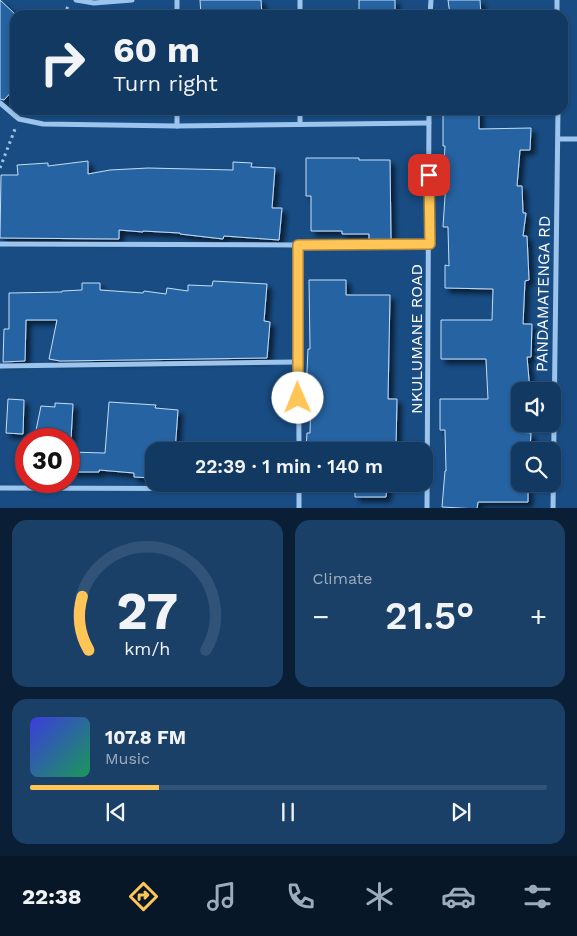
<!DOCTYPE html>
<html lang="en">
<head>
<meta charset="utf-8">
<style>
  :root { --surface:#123962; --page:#1b4068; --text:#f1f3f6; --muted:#9cacbe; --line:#315377; --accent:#ffc657 }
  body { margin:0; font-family:"Work Sans",sans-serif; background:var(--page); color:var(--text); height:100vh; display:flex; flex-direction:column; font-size:19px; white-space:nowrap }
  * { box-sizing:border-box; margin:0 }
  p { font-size:16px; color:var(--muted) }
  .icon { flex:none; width:28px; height:28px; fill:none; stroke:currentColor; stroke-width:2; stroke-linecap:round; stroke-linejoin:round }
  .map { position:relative; height:508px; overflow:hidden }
  .details { display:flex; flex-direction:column; gap:12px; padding:12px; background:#0a1f36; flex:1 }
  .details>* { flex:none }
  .banner { position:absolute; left:10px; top:10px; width:558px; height:105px; border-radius:15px; box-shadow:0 1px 4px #0004,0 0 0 1px var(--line); background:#123962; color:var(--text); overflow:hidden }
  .fabs { position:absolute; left:511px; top:382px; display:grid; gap:10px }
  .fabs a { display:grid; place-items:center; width:50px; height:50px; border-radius:10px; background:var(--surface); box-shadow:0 1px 4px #0004,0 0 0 1px var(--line); font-size:25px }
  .speed { position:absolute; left:15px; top:428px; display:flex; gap:10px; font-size:25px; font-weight:700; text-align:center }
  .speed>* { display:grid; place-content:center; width:65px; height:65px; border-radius:50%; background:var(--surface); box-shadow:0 1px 4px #0004,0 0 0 1px var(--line); line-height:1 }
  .speed .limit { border:8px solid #d22; background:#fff; color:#111 }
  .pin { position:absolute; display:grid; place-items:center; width:42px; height:42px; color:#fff; margin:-21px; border-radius:10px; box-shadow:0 2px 8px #0006 }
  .me { position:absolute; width:55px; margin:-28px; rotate:359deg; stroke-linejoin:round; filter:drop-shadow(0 0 4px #0008) }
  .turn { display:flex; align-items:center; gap:18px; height:105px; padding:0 20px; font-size:22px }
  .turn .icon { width:65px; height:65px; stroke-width:2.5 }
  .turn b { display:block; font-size:35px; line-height:42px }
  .big { font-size:38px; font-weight:600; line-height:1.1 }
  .details .widget { flex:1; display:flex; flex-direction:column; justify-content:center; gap:8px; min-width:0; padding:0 18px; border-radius:15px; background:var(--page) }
  .details .dial { align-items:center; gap:0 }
  .dial svg { height:130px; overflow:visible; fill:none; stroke:var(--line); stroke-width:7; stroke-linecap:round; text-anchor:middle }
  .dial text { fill:var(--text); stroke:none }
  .song { display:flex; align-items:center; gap:15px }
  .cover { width:60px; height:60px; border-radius:8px; background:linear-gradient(135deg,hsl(240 70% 55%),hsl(150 70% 35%)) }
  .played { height:5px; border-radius:2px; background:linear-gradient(90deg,var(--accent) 25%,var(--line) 25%) }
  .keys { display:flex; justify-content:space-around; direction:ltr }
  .heat { display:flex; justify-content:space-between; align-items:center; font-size:28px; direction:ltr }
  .details .tiles { flex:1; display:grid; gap:12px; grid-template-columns:1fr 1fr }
  .widget:last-child { grid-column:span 2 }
  .trip { position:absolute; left:145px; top:442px; width:288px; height:50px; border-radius:15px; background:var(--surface); box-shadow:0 1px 4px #0004,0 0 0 1px var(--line); font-weight:600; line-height:50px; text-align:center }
  .tab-bar { display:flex; height:80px; justify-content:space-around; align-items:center; background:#071727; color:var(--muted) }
  .tab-bar .icon { width:35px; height:35px }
  .tab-bar .selected { color:var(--accent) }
  .tab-bar b { font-size:22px; color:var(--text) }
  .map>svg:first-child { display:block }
  .building { fill:#2664a2; stroke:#c2ddf9; filter:url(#shadow) }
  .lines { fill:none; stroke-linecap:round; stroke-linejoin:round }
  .path { stroke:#9cc4ec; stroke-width:3; stroke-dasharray:2.5 4; stroke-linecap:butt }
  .street { stroke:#9cc4ec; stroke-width:5 }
  .route-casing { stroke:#a68139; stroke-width:12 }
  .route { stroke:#ffc657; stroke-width:9 }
  .labels { text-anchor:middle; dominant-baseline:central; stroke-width:5; stroke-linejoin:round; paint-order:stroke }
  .street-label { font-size:16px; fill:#fff; stroke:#184c83 }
</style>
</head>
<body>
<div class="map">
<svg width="577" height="509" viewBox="0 0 577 509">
  <defs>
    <filter id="shadow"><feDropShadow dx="4.5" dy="4.5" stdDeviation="2.5" flood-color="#0009"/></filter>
  </defs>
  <rect width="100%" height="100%" fill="#184c83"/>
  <!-- building -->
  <g class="building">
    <polygon points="0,0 15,14 15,88 4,100 0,99"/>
    <polygon points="200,0 261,0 262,15 201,15"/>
    <rect x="359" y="0" width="36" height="15"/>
    <polygon points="448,0 480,0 481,15 450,15"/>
    <polygon points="443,110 479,110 479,129 531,128 530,150 520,150 517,186 522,186 523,213 526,213 523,236 527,236 529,280 525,281 523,324 532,324 531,357 527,357 530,391 520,391 520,432 531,433 530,449 520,448 520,488 528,488 528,502 478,502 477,509 442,507 445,471 446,471 445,430 440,430 440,399 488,399 486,359 441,359 441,320 492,320 493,289 445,288 445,265 449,266 448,227 443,227 446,181 443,181 445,146 443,146"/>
    <polygon points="306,158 359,158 359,160 390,160 391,240 369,240 369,234 342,234 342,231 311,231 311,196 306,196"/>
    <polygon points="88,161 88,174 110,170 148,168 233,170 233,162 252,163 251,167 275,168 272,208 282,208 279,240 224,236 223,239 180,234 180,233 143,231 143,232 119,230 119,239 0,238 1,175 18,175 17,165 48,163 48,166"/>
    <polygon points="309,280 346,280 346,295 390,295 388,399 397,399 396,446 344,445 344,450 306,450 307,433 310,433 311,393 306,393 308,349 310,349"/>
    <polygon points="213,281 267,284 264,321 270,322 267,358 60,361 49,359 57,320 26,320 25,361 3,362 4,329 9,329 9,293 62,292 62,291 82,290 82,283 100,283 100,290 143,293 144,291 166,294 167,288 188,291 188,285 212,286"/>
    <polygon points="8,399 24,400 23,434 6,433"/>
    <polygon points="109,402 156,405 155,408 178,410 175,451 154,451 152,478 134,477 134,473 99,470 99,472 69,472 69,452 105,453"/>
    <polygon points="55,403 73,404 71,439 53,439 53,436 35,435 41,406 55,407"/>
    <polygon points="355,484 387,484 386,497 355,497"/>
  </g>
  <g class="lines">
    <!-- path -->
    <g class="path">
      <polyline points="64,15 68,6"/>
      <polyline points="0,168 15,129"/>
    </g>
    <!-- street -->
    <g class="street">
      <polyline points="76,0 94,3 132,0"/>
      <polyline points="177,0 177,15"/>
      <polyline points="557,0 557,15"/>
      <polyline points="300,15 300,0"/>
      <polyline points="430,15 431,0"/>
      <polyline points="0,103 19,119 43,124 177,126 429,123"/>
      <polyline points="177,110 177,126"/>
      <polyline points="300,124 300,110"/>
      <polyline points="558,139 577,139"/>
      <polyline points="0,244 298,245 429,244"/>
      <polyline points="298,245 299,451"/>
      <polyline points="0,366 297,362"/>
      <polyline points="299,484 299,509"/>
      <polyline points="0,488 299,489"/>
      <polyline points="427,509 429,110"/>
      <polyline points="553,509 558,110"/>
    </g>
  </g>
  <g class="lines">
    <defs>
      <polyline id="route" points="298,398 298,245 430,244 429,175"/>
    </defs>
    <!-- route casing -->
    <use href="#route" class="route-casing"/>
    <!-- route -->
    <use href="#route" class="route"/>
  </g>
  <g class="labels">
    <!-- street labels -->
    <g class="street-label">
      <text transform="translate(543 294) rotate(-89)">PANDAMATENGA RD</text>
      <text transform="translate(416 339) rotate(-90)">NKULUMANE ROAD</text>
    </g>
  </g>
</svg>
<div class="fabs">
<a><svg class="icon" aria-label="sound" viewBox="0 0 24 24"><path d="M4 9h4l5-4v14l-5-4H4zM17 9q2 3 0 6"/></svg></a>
<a><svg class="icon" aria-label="search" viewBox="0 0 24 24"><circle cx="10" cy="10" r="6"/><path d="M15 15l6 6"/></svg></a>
</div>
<div class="speed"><div class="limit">30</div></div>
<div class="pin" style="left:429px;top:175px;background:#d93025"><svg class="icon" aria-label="arrive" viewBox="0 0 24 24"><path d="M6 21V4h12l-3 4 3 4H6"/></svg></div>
<svg class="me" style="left:298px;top:398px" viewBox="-20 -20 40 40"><circle r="19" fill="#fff"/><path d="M0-13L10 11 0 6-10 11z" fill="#ffc657"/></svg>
<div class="trip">22:39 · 1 min · 140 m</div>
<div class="banner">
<div class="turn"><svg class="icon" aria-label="right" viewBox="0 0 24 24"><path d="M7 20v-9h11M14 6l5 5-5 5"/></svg><div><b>60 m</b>Turn right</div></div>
</div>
</div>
<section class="details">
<div class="tiles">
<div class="widget dial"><svg viewBox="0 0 100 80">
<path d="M14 69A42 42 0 1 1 86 69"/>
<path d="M14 69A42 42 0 0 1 10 36" stroke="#ffc657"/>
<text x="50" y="56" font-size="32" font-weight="700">27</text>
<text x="50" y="72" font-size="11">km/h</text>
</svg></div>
<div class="widget"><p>Climate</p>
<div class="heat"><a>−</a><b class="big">21.5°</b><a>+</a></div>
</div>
<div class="widget">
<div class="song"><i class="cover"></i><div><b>107.8 FM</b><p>Music</p></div></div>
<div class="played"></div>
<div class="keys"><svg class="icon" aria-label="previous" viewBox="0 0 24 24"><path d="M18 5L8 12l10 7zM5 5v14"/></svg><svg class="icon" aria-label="pause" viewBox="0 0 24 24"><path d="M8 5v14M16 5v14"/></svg><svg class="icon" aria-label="next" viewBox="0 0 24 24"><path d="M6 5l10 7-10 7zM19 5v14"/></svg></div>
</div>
</div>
</section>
<nav class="tab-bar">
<b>22:38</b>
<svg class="icon selected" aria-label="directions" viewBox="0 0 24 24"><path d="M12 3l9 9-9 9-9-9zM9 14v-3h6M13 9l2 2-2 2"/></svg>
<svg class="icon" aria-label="music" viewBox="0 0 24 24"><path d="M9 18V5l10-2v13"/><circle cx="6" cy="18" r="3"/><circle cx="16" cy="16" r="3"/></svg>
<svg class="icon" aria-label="phone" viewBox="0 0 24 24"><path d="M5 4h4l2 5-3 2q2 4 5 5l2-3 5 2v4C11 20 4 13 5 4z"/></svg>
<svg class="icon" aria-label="climate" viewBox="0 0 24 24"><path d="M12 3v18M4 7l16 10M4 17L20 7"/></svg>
<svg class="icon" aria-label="car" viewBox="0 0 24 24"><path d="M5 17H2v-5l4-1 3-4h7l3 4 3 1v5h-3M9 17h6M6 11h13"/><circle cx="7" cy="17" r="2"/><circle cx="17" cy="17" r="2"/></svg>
<svg class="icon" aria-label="filters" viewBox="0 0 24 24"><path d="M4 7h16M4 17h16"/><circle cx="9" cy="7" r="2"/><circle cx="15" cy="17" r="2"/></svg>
</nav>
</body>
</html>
